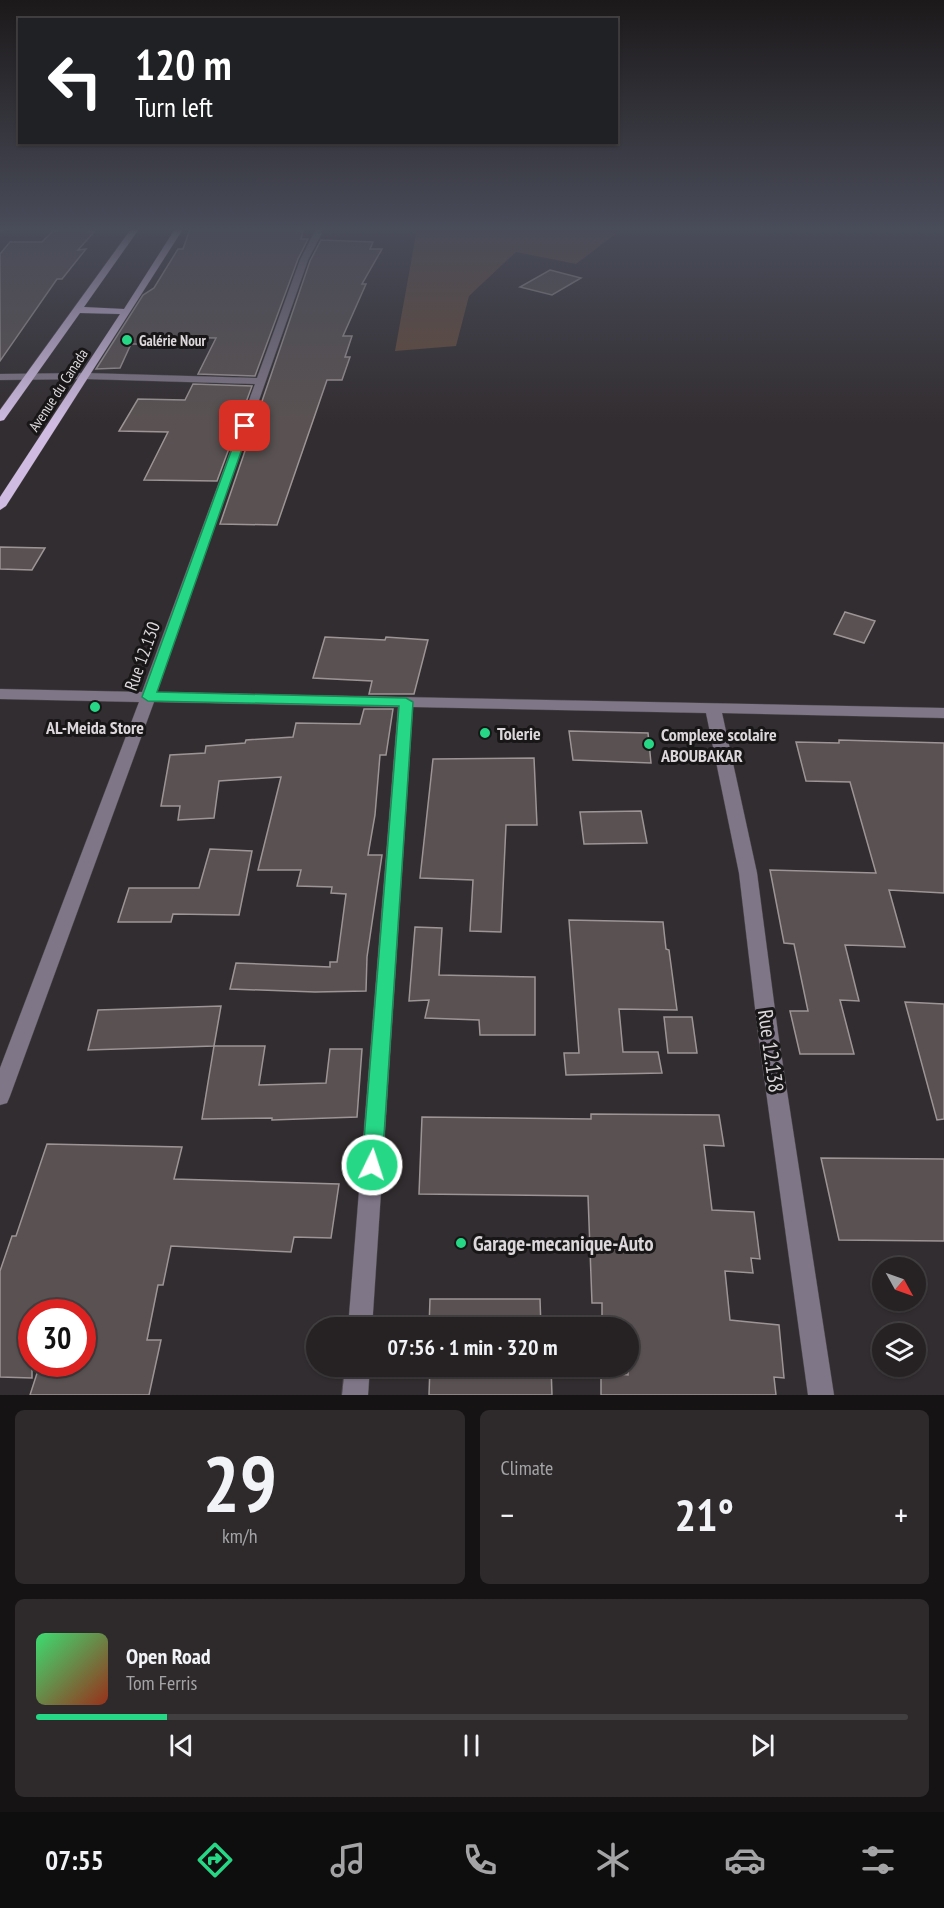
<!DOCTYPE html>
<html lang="en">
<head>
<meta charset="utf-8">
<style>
  :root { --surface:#262224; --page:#2e2a2c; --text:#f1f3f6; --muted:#a4a4a6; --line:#423f41; --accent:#26d886 }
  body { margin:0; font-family:"PT Sans Narrow",sans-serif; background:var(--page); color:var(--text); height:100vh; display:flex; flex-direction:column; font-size:22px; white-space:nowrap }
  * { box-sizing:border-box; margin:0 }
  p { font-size:20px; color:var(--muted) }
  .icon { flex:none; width:33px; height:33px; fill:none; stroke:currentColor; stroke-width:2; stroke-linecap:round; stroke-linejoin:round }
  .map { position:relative; height:1395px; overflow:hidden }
  .drawer { display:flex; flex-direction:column; gap:15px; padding:15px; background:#151314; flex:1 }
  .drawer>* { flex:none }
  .hud { position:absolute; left:18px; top:18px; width:600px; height:126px; border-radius:0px; box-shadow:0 2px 4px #0004,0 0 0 2px var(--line); background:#202124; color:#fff; overflow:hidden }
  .needle { width:39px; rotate:130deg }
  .buttons { position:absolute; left:872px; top:1257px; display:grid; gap:12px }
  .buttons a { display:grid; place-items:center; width:54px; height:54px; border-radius:50%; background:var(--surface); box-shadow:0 2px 4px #0004,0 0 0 2px var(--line); font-size:30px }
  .speed { position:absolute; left:18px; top:1299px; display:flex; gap:12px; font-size:30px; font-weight:700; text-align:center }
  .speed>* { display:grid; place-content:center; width:78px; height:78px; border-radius:50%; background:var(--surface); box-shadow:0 2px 4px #0004,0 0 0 2px var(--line); line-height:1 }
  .speed .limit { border:9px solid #d22; background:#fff; color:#111 }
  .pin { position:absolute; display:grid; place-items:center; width:51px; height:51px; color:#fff; margin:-26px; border-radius:12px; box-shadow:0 3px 9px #0006 }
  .me { position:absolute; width:66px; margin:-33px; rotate:4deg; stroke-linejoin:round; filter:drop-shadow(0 0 4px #0008) }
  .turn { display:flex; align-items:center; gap:21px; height:126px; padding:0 18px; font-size:27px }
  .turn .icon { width:78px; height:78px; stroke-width:2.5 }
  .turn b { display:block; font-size:42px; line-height:51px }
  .big { font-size:45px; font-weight:800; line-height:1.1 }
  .drawer .card { flex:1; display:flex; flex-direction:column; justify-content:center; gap:9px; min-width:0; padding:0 21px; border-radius:9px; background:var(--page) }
  .drawer .dial { align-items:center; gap:0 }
  .dial b { font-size:78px; line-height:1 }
  .song { display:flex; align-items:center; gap:18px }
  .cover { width:72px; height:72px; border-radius:9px; background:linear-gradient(135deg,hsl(140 70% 55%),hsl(10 70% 35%)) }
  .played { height:6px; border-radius:3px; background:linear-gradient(90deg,var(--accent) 15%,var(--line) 15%) }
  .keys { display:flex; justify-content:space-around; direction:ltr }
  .heat { display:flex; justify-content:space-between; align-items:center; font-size:33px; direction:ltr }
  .drawer .tiles { flex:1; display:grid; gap:15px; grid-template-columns:1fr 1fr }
  .card:last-child { grid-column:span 2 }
  .trip { position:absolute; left:306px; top:1317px; width:333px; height:60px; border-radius:30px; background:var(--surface); box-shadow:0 2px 4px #0004,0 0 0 2px var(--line); font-weight:800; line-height:60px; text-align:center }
  .dock { display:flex; height:96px; justify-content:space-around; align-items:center; background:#0f0e0e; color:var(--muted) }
  .dock .icon { width:42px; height:42px }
  .dock .current { color:var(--accent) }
  .dock b { font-size:27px; color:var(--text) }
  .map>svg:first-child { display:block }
  .green { fill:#654a39 }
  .building { fill:#5a5252; stroke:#9d9595; stroke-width:1.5 }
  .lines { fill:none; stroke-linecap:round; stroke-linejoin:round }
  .minor-casing { stroke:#4d484b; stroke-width:1 }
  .major-casing { stroke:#4d484b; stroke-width:1 }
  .minor { fill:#7f7688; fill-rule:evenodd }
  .major { fill:#d0bce2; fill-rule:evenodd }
  .route { fill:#26d886; stroke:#198c57; stroke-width:1.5 }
  .poi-dot { fill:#26d886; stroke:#181617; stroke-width:2 }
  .labels { text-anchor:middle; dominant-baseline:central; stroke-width:6; stroke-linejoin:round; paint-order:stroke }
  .far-poi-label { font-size:15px; font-weight:bold; fill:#dbd7da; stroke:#181617; text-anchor:start }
  .far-street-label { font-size:15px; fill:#dbd7da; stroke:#181617 }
  .street-label { font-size:18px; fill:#dbd7da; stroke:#181617 }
  .poi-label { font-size:18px; font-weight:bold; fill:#dbd7da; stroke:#181617; text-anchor:start }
  .near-street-label { font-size:21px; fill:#dbd7da; stroke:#181617 }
  .near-poi-label { font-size:21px; font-weight:bold; fill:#dbd7da; stroke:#181617; text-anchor:start }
</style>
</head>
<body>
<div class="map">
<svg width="944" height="1395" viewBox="0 0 944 1395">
  <rect width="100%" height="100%" fill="#322d30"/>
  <!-- green -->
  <polygon class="green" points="417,229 622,229 576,264 516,252 469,296 456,346 395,351"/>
  <!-- building -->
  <g class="building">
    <polygon points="62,229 92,229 89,232 94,232 78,250 86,249 62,279 57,279 0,361 0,254 10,242 42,242 53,231"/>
    <polygon points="190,229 299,229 298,231 303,231 301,239 308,239 298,259 255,376 198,374 216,338 159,337 155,344 131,344 120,368 96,369 143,295 154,288 178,249 183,249"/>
    <polygon points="321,240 373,242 370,249 382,249 362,284 366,284 343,336 352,336 345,357 350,357 342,380 327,380 277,525 220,524 310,261"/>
    <polygon points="550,270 581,278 552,295 520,287"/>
    <polygon points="193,384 252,386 217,481 144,480 168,432 119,431 138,399 185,400"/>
    <polygon points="0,547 45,548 32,570 0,569"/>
    <polygon points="845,612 875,621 864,643 834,634"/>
    <polygon points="325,637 385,640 386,637 428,640 414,694 369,694 372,681 313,678"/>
    <polygon points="364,709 393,709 386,755 380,755 375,815 368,855 382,855 367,957 366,991 315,992 230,989 236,963 330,967 330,962 337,962 346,894 331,893 332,887 297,886 301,870 258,870 281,777 219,781 214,818 178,820 180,806 161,806 170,755 205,753 206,746 245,743 246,740 293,737 296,723 360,724"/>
    <polygon points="569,731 648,733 651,763 573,760"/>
    <polygon points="839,740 944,743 944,893 889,890 905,947 845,945 859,1001 840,1000 854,1054 800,1054 790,1011 808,1011 794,944 784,943 770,870 876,873 850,782 806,781 796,742 839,743"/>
    <polygon points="534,758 537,825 506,825 501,932 470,931 473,880 420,878 433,759"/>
    <polygon points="641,811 647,843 584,844 580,812"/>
    <polygon points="210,849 252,851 239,915 173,914 171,922 118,922 129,888 199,888"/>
    <polygon points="569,920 663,922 666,949 669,950 677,1010 619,1009 623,1052 658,1052 662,1073 566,1075 564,1053 579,1053"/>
    <polygon points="415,927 442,928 439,975 535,977 535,1035 480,1035 479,1020 425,1018 429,1000 409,1001"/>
    <polygon points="905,1002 944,1004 944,1119 937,1120"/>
    <polygon points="221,1006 214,1046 88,1050 98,1010"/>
    <polygon points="664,1017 692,1017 697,1053 668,1053"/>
    <polygon points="214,1046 265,1046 259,1085 326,1083 330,1049 362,1049 357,1117 272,1120 272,1118 202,1119"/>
    <polygon points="591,1114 719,1115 724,1146 704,1145 712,1210 754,1212 760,1259 751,1258 753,1273 725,1271 730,1320 779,1325 784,1378 774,1377 776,1395 601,1395 601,1372 628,1375 628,1328 602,1328 602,1303 592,1303 588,1196 419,1194 422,1117 591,1119"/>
    <polygon points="47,1144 182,1147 174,1179 339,1184 331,1238 294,1237 291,1252 171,1246 163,1285 158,1285 147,1340 161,1340 149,1395 30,1395 40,1364 82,1364 82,1312 32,1312 32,1378 0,1377 0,1271 12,1236 16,1236"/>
    <polygon points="821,1158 944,1159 944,1241 839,1240"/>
    <polygon points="430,1299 540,1299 541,1328 429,1328"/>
    <polygon points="430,1366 551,1366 552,1395 429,1395"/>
  </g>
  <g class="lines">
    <defs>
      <g id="minor">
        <polygon points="0,229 5,229 0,232"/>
        <polygon points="316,229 324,229 308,260 157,692 944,708 944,718 722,713 757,873 778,1033 834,1395 808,1395 758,1033 739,873 706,713 413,707 372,1328 348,1328 398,707 154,702 10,1096 7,1103 0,1105 0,1068 139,702 0,699 0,689 142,692 255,384 86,379 0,380 0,374 86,373 257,378 300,260"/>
        <polygon points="345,1366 370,1366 368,1395 342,1395"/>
      </g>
      <polygon id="major" points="131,229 139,229 84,307 124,309 175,229 183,229 6,506 0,510 0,497 120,314 80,313 4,420 0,421 0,410"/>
    </defs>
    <!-- minor casing -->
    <use href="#minor" class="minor-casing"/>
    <!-- major casing -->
    <use href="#major" class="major-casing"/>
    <!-- minor -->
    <use href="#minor" class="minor"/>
    <!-- major -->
    <use href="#major" class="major"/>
  </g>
  <!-- sky -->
  <linearGradient id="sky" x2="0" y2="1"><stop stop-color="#1c191a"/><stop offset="0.54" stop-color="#494c59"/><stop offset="1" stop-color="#494c59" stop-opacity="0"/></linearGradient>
  <rect width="944" height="424" fill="url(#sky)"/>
  <!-- route -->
  <polygon class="route" points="241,424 250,426 157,692 406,698 413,702 382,1165 379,1172 372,1175 365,1172 362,1165 399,706 148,701 142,697"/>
  <!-- markers -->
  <g class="poi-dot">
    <circle cx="127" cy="340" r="6"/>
    <circle cx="95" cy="707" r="6"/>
    <circle cx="485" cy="733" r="6"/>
    <circle cx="649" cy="744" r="6"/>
    <circle cx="461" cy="1243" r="6"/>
  </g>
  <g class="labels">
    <!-- far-poi labels -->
    <g class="far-poi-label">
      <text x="139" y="340">Galérie Nour</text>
    </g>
    <!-- far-street labels -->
    <g class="far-street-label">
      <text transform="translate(58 390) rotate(-57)">Avenue du Canada</text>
    </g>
    <!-- street labels -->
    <g class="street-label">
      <text transform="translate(142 656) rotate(-70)">Rue 12.130</text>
    </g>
    <!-- poi labels -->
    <g class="poi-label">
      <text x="95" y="727" text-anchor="middle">AL-Meida Store</text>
      <text x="497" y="733">Tolerie</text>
      <text x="661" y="734">Complexe scolaire<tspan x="661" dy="21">ABOUBAKAR</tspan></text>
    </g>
    <!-- near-street labels -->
    <g class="near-street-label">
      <text transform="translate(771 1051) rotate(82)">Rue 12.138</text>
    </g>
    <!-- near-poi labels -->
    <g class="near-poi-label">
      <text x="473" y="1243">Garage-mecanique-Auto</text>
    </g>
  </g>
</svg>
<div class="buttons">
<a><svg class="needle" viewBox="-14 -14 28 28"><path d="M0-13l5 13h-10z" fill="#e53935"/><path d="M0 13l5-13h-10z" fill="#a4a4a6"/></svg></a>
<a><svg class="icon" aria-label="layers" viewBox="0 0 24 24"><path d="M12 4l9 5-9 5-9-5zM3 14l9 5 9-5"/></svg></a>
</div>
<div class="speed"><div class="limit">30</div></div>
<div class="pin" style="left:245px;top:426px;background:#d93025"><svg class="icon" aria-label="arrive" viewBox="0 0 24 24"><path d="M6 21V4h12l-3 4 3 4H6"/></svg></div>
<svg class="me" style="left:372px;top:1165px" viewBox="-20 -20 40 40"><circle r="17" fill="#26d886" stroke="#fff" stroke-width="3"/><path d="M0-11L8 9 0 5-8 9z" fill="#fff"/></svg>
<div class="trip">07:56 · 1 min · 320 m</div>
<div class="hud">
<div class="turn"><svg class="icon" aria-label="left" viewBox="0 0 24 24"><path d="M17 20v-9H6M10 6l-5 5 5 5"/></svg><div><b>120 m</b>Turn left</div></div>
</div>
</div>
<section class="drawer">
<div class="tiles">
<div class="card dial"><b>29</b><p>km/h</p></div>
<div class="card"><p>Climate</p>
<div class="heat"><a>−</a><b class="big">21°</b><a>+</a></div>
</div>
<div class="card">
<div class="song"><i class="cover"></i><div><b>Open Road</b><p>Tom Ferris</p></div></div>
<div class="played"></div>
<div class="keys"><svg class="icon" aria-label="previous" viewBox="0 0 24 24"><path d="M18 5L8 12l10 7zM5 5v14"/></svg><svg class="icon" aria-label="pause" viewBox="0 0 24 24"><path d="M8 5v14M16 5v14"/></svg><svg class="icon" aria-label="next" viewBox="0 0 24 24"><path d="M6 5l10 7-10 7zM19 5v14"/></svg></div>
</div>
</div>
</section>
<nav class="dock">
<b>07:55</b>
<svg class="icon current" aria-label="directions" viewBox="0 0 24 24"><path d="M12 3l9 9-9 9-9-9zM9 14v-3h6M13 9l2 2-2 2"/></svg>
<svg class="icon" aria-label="music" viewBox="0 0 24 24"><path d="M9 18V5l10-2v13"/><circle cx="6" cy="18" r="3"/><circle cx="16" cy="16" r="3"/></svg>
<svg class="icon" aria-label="phone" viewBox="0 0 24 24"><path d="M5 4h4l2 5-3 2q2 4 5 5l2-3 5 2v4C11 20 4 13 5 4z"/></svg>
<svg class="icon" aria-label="climate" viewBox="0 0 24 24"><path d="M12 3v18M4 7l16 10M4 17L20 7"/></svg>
<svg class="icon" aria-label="car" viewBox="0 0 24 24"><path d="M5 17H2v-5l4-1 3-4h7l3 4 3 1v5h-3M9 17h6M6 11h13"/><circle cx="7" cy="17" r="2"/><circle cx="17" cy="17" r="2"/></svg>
<svg class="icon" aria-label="filters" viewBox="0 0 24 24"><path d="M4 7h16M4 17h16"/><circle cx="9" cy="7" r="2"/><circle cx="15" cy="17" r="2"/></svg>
</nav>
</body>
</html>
